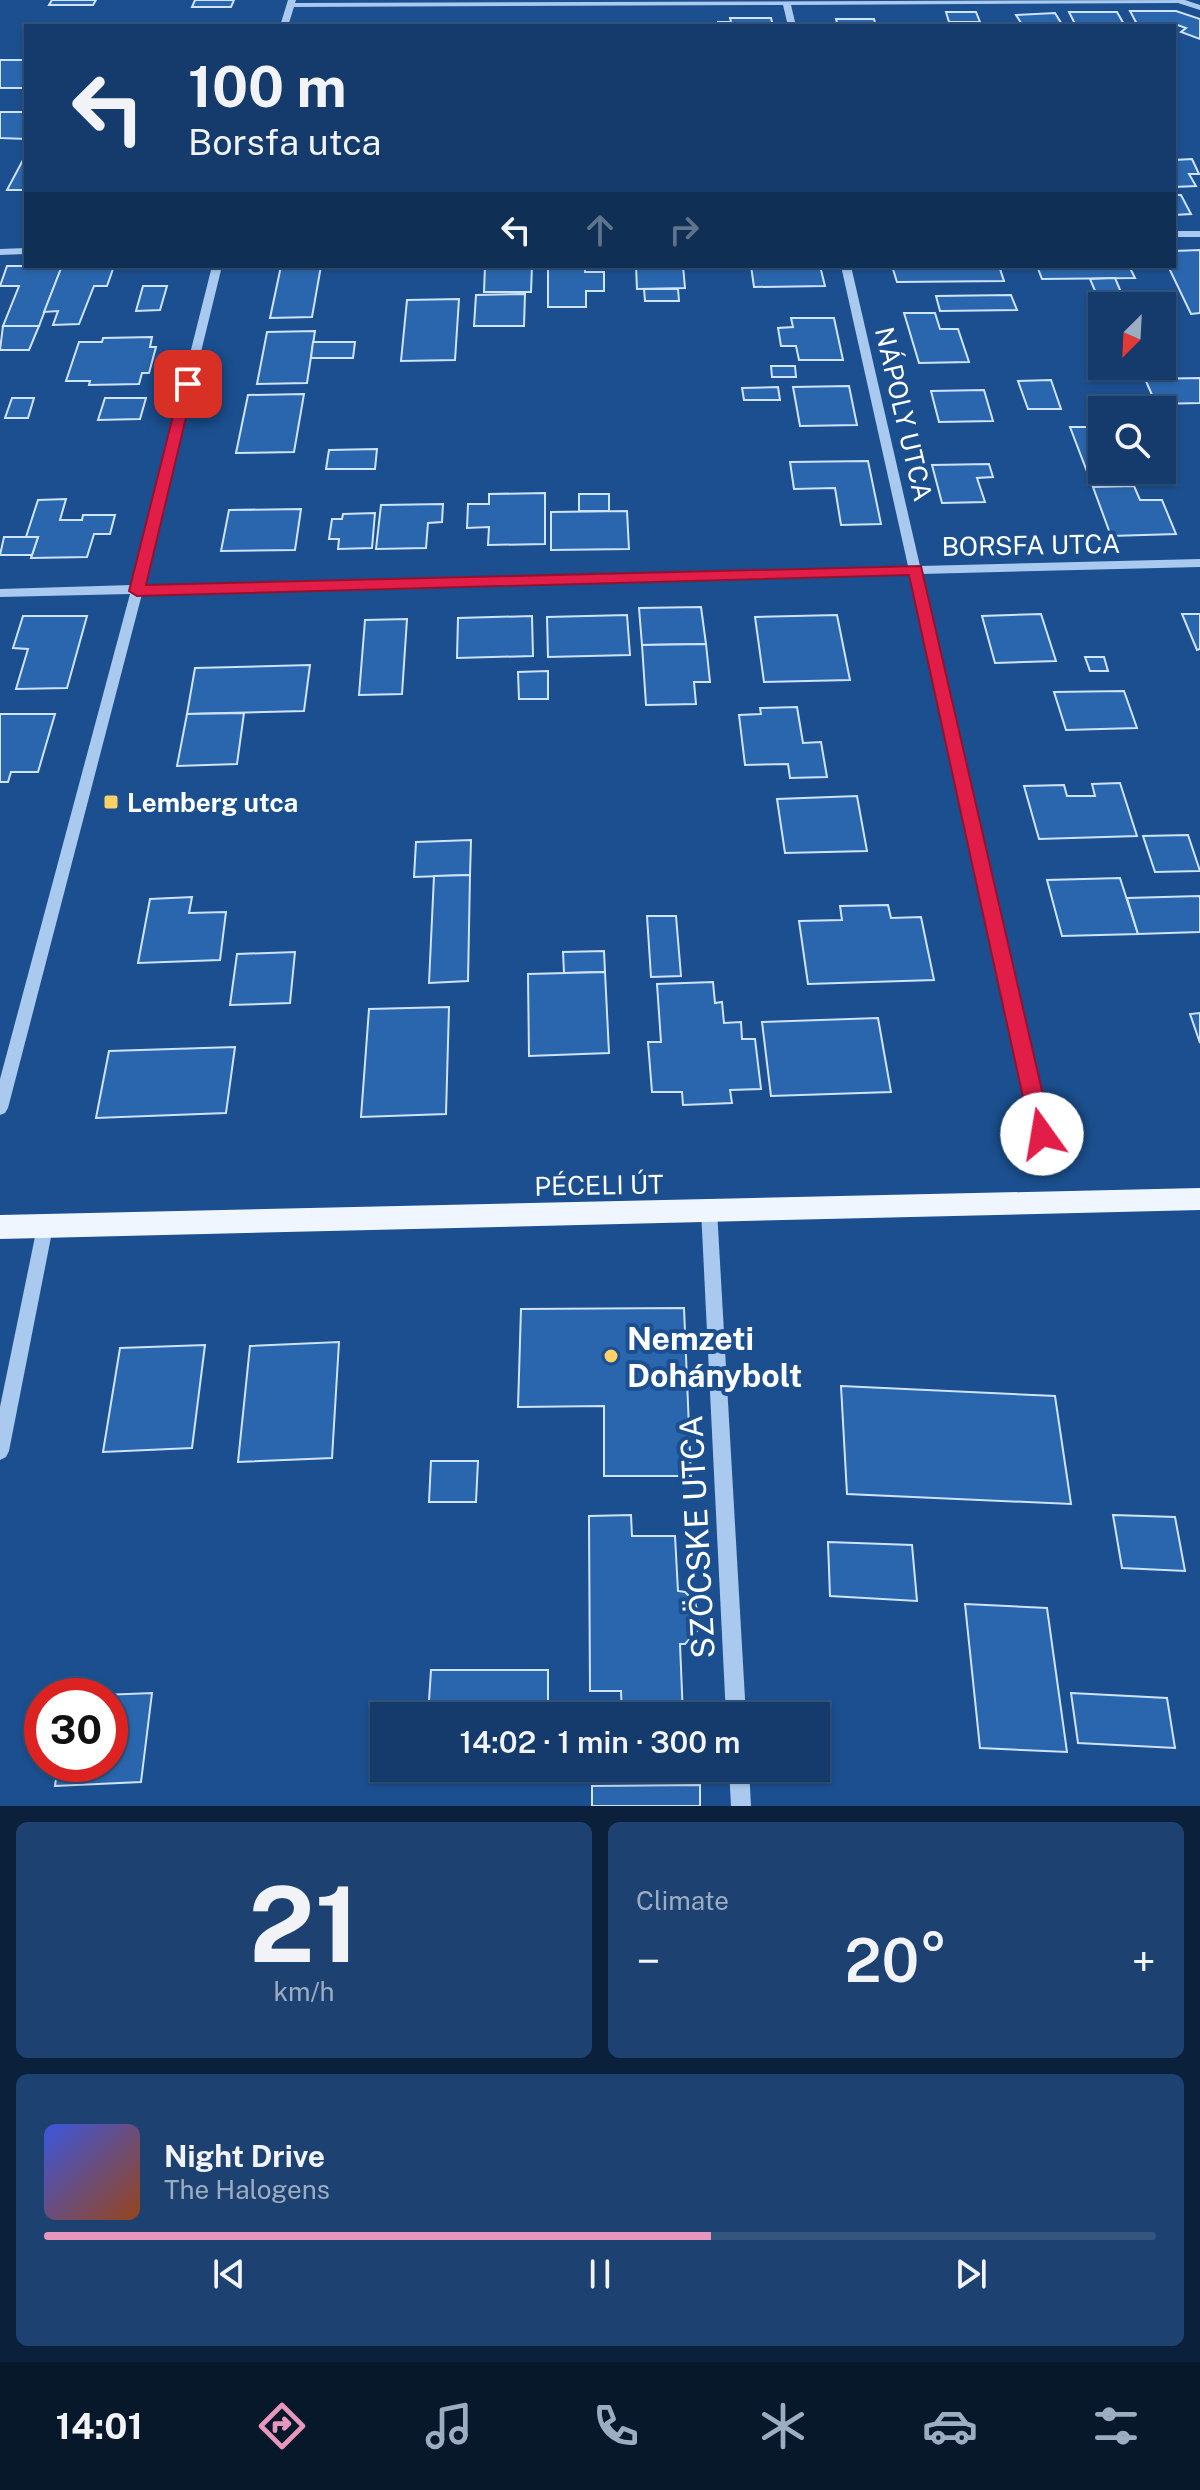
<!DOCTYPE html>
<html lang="en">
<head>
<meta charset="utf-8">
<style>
  :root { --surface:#143b6b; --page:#1d4271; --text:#f1f3f6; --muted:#9dadc1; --line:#33557e; --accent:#e797bd }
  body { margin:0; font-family:"Public Sans",sans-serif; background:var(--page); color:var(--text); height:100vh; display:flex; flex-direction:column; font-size:30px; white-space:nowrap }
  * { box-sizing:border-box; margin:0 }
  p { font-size:26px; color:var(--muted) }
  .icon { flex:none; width:44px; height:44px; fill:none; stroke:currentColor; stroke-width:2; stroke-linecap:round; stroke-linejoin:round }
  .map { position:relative; height:1806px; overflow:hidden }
  .details { display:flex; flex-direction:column; gap:16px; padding:16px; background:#0b203b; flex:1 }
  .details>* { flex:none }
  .guide { position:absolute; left:24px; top:24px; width:1152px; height:244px; border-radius:0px; box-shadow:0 2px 6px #0004,0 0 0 2px var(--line); background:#143b6b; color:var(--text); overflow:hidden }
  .needle { width:52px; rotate:204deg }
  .buttons { position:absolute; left:1088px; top:292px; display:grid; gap:16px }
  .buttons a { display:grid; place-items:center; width:88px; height:88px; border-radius:0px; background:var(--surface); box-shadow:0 2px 6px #0004,0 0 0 2px var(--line); font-size:40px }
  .speed { position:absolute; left:24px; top:1678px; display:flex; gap:16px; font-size:40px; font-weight:700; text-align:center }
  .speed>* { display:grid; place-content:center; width:104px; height:104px; border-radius:50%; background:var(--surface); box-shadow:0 2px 6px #0004,0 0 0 2px var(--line); line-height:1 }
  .speed .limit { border:12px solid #d22; background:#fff; color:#111 }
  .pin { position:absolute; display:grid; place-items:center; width:68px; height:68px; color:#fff; margin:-34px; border-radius:16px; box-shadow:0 4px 12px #0006 }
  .me { position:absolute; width:88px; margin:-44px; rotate:347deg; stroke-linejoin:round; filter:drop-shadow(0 0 6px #0008) }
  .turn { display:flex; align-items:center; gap:28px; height:168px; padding:0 32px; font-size:36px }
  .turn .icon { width:104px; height:104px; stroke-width:2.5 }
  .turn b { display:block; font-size:56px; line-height:68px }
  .lanes { display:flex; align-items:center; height:76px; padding:0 32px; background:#0003; justify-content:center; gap:40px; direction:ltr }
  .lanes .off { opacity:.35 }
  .big { font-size:60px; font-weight:600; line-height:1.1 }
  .details .card { flex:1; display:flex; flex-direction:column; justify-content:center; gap:12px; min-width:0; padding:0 28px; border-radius:12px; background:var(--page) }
  .details .dial { align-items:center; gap:0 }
  .dial b { font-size:104px; line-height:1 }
  .song { display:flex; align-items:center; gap:24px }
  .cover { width:96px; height:96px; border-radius:12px; background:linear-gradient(135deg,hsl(230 70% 55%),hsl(20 70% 35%)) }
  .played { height:8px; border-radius:4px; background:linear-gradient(90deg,var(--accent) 60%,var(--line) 60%) }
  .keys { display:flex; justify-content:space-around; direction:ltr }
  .heat { display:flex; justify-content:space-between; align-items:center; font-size:44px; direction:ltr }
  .details .tiles { flex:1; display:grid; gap:16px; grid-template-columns:1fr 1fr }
  .card:last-child { grid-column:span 2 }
  .trip { position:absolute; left:370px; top:1702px; width:460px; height:80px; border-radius:0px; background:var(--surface); box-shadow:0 2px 6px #0004,0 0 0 2px var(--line); font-weight:600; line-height:80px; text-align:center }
  .menu { display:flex; height:128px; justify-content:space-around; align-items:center; background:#08182b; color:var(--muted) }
  .menu .icon { width:56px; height:56px }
  .menu .on { color:var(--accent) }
  .menu b { font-size:36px; color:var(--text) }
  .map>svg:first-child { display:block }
  .building { fill:#2a66ad; stroke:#cfe3fa; stroke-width:2 }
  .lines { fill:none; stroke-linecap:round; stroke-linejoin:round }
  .minor { fill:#a9c9ee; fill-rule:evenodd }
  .major { fill:#f0f6ff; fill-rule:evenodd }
  .route { fill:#e11d48; stroke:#92132f; stroke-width:2 }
  .poi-dot { fill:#ffd166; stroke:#1b4f8f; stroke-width:3 }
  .labels { text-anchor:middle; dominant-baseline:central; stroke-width:8; stroke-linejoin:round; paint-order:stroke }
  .street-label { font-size:26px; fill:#fff; stroke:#1b4f8f }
  .poi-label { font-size:26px; font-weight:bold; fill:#fff; stroke:#1b4f8f; text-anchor:start }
  .near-poi-label { font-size:32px; font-weight:bold; fill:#fff; stroke:#1b4f8f; text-anchor:start }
  .near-street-label { font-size:32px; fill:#fff; stroke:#1b4f8f }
</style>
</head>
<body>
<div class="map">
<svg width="1200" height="1806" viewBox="0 0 1200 1806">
  <rect width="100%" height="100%" fill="#1b4f8f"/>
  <!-- building -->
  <g class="building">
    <polygon points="52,0 96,0 93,5 49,5"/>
    <polygon points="195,0 234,0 231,7 192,7"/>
    <polygon points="1130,11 1176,11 1200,19 1200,39 1181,32 1186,28 1172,23 1138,26"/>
    <polygon points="946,12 976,12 980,22 949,22"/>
    <polygon points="1069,12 1117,12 1125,26 1076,26"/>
    <polygon points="1055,13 1063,26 1023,26 1016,15"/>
    <polygon points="730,18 771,18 773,26 718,26 718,22 731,22"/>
    <polygon points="836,19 874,19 876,26 838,26"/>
    <rect x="0" y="60" width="26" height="28"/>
    <polygon points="0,112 26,112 26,139 0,138"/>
    <polygon points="24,158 26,190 7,190"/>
    <polygon points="1192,159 1199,174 1189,174 1196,186 1174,187 1174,160"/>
    <polygon points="1174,195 1181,195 1191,214 1174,215"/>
    <polygon points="1200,250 1200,313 1191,314 1168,266 1174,266 1174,251"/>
    <polygon points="7,266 62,266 39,326 3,326 19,286 0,286"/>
    <polygon points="62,266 114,266 107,286 94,286 79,324 53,325 58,311 44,312"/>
    <polygon points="281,266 321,266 312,317 270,318"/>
    <polygon points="485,266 532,266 531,292 484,292"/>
    <polygon points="548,266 585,266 585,272 604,272 604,291 586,291 586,307 548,307"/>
    <polygon points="636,266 683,266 685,288 637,289"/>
    <polygon points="751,266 820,266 825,286 754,287"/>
    <polygon points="892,266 999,266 1004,281 897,282"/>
    <polygon points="1037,266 1129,266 1135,278 1042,279"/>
    <polygon points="1115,278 1126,304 1101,305 1090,279"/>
    <polygon points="143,286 167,286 160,310 136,311"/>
    <polygon points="644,289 678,289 679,301 645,301"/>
    <polygon points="525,294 524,326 474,326 476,295"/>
    <polygon points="1011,295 1017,310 940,311 936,296"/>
    <polygon points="459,299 455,360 401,361 407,300"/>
    <polygon points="904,313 935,313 940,329 958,329 969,362 919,363"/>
    <polygon points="791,318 834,318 843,360 799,360 796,346 781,346 778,328 793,327"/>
    <polygon points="3,326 39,326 29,350 0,350"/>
    <polygon points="315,331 307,383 257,384 267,332"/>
    <polygon points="152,337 150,347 156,347 149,373 142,373 139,384 89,385 90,381 66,381 79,342 102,342 103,338"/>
    <polygon points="313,342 355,342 353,358 311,358"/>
    <polygon points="771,366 795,366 796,377 772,377"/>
    <polygon points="1200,378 1200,403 1156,404 1145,379"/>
    <polygon points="1051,380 1061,409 1028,409 1018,381"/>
    <polygon points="849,386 857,425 800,426 793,387"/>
    <polygon points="778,387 780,400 744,400 742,388"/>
    <polygon points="984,390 993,421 939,422 931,391"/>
    <polygon points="304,394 294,452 236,453 248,395"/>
    <polygon points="12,398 34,398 28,418 5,418"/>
    <polygon points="105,398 146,398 140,419 98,420"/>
    <polygon points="1070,427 1102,427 1102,470 1122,470 1126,481 1091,482"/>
    <polygon points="377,449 375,469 326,469 329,450"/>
    <polygon points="868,461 881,524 841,525 835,488 794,489 790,462"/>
    <polygon points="989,464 993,477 977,478 985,502 942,503 932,465"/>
    <polygon points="1134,486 1140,500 1162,500 1176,534 1111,536 1093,487"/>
    <polygon points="545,493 545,544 488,545 489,527 467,528 468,504 489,504 489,494"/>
    <rect x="579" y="494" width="30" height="17"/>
    <polygon points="66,499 60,520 82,520 83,515 115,515 110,534 94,534 87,557 31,558 38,537 26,537 38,500"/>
    <polygon points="443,504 442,522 428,523 426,548 376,549 381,505"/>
    <polygon points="301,509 295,550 221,551 229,510"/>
    <polygon points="627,511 629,549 551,550 551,512"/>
    <polygon points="375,513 372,548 338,549 339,539 329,539 332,519 342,519 343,514"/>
    <polygon points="4,537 38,537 32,555 0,555"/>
    <polygon points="701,607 706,644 642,645 639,608"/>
    <polygon points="1041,614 1056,661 995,663 982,616"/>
    <polygon points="1182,614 1200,614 1200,649 1197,650"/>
    <polygon points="627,615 630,655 548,657 547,617"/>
    <polygon points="837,615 850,680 764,682 755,617"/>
    <polygon points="23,616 87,616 67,688 16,689 28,649 13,648"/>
    <polygon points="532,616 533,656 457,658 458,618"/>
    <polygon points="407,619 402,694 359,695 365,620"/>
    <polygon points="706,644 710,682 694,682 696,704 646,705 642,645"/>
    <polygon points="1085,657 1104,657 1108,671 1090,671"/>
    <polygon points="310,665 304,711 187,714 195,668"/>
    <polygon points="548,671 548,699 519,699 518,672"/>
    <polygon points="1124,691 1137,728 1066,730 1054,692"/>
    <polygon points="797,707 803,743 821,742 827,777 790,778 788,764 745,765 739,715 761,714 760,708"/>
    <polygon points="244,713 237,764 177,766 187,714"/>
    <polygon points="0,714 55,714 38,772 11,772 8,782 0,782"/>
    <polygon points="1120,783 1137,836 1039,839 1024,786 1064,785 1067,796 1095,796 1092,784"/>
    <polygon points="857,796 867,851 785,853 777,799"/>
    <polygon points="1188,835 1200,871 1155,872 1143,836"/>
    <polygon points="471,840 470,875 414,877 416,842"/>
    <polygon points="470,875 468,981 429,983 434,876"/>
    <polygon points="1120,878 1138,934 1062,936 1047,880"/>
    <polygon points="1200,896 1200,932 1138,934 1127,898"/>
    <polygon points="192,897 189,913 226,912 220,960 138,963 150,899"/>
    <polygon points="888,905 891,918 921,917 934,980 808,984 799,921 842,920 840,906"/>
    <polygon points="647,916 676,916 681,976 651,977"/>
    <polygon points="604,951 605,972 564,973 563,952"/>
    <polygon points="295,952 290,1003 230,1005 237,954"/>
    <polygon points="605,972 609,1053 529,1056 528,974"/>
    <polygon points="713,982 715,1003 722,1002 724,1023 741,1022 742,1039 755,1039 761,1089 730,1090 732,1103 683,1105 682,1092 652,1092 648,1042 661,1042 657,984"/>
    <polygon points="449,1007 446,1114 361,1117 369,1009"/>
    <polygon points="1200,1013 1200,1043 1190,1014"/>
    <polygon points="878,1018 891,1092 771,1096 762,1022"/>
    <polygon points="235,1047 226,1113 96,1118 109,1051"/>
    <polygon points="684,1308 691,1476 604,1476 604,1406 518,1407 521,1309"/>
    <polygon points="339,1342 332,1458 238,1462 250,1346"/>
    <polygon points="205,1345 192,1448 103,1452 120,1348"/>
    <polygon points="841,1386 1055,1396 1071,1504 847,1494"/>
    <polygon points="431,1461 478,1461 476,1502 429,1502"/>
    <polygon points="631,1515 632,1536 675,1536 678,1591 685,1592 695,1602 699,1617 697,1631 685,1644 680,1644 683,1716 622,1716 621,1691 590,1691 589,1516"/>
    <polygon points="1113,1515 1175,1517 1185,1571 1122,1568"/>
    <polygon points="828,1542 912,1545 917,1601 830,1596"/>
    <polygon points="965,1604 1047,1608 1067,1752 980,1748"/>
    <polygon points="431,1670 548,1670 548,1716 428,1716"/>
    <polygon points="152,1693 141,1782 55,1786 58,1764 110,1764 110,1696 76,1696"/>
    <polygon points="1071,1693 1167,1698 1175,1748 1078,1743"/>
    <polygon points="700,1785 700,1806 592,1806 592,1786"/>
  </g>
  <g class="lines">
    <!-- minor -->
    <g class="minor">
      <polygon points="288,0 296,0 295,3 1185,0 1200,5 1200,10 1178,3 791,5 796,26 788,26 783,5 294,7 288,26 280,26"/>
      <rect x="1174" y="231" width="26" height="6"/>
      <polygon points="26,248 26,254 0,255 0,249"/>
      <polygon points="212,266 222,266 144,585 908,566 841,266 851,266 920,566 1200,559 1200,567 921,574 1050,1134 1048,1139 1042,1141 1036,1139 1034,1134 910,574 142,594 8,1108 5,1113 0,1115 0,1079 130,594 0,597 0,589 132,585"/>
      <polygon points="709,1202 715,1204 717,1210 746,1716 726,1716 701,1210 703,1204"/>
      <polygon points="45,1219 51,1221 53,1227 9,1451 6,1457 0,1460 0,1407 37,1227 39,1221"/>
      <polygon points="729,1768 749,1768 751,1806 731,1806"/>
    </g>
    <!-- major -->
    <polygon class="major" points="1200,1188 1200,1210 0,1239 0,1215"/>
  </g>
  <!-- route -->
  <polygon class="route" points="188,380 194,384 146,585 921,566 1052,1134 1049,1141 1042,1143 1034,1141 1031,1134 909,575 137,596 129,591 181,384"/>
  <!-- markers -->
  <g class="poi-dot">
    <rect x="103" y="794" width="16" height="16" rx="4"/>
    <circle cx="611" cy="1356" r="8"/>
  </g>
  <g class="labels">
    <!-- street labels -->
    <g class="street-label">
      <text transform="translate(904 414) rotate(77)">NÁPOLY UTCA</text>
      <text transform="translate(1031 545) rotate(-1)">BORSFA UTCA</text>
      <text transform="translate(599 1185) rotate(-1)">PÉCELI ÚT</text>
    </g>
    <!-- poi labels -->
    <g class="poi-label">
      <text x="127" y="802">Lemberg utca</text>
    </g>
    <!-- near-poi labels -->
    <g class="near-poi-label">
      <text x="627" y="1338">Nemzeti<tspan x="627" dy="37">Dohánybolt</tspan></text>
    </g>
    <!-- near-street labels -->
    <g class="near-street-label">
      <text transform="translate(697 1537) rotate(-93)">SZÖCSKE UTCA</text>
    </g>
  </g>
</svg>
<div class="buttons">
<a><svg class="needle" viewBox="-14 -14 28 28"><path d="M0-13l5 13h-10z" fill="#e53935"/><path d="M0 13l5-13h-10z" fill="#9dadc1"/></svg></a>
<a><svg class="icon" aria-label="search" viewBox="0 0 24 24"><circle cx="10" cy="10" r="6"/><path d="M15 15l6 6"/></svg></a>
</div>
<div class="speed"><div class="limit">30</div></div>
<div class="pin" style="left:188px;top:384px;background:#d93025"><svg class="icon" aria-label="arrive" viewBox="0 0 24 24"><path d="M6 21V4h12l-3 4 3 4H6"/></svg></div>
<svg class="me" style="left:1042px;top:1134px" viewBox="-20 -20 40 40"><circle r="19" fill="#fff"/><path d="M0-13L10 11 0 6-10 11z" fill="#e11d48"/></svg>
<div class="trip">14:02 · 1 min · 300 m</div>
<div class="guide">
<div class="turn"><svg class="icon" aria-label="left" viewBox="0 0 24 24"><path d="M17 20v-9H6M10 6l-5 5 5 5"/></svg><div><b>100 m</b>Borsfa utca</div></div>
<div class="lanes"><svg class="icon" aria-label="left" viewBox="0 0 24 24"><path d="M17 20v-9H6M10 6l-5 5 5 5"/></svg><svg class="icon off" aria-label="ahead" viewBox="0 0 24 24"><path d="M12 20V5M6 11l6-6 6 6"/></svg><svg class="icon off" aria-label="right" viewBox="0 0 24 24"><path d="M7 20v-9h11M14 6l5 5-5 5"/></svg></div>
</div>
</div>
<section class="details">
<div class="tiles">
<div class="card dial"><b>21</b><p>km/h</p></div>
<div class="card"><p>Climate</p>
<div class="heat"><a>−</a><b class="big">20°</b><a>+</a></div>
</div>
<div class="card">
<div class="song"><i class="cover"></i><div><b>Night Drive</b><p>The Halogens</p></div></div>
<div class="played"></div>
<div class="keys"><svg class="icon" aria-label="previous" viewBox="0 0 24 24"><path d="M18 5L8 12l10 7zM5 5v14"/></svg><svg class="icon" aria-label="pause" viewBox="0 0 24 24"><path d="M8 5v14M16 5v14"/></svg><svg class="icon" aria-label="next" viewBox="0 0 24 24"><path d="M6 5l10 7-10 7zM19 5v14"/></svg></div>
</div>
</div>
</section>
<nav class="menu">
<b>14:01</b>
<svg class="icon on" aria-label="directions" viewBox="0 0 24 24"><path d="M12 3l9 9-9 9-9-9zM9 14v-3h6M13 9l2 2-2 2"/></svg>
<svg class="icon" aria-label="music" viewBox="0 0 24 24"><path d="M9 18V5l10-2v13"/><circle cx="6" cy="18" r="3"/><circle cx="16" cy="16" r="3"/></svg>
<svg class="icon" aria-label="phone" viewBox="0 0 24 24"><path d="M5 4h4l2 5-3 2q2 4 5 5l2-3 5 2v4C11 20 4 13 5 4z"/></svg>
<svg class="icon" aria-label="climate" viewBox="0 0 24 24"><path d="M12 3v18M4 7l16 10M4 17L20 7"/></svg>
<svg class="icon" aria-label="car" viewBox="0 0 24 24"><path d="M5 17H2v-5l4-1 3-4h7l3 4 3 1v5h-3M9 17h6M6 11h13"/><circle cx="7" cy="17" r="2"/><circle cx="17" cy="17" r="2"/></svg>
<svg class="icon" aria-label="filters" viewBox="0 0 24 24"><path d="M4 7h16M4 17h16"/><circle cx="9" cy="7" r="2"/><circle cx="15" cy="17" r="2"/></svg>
</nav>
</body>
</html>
